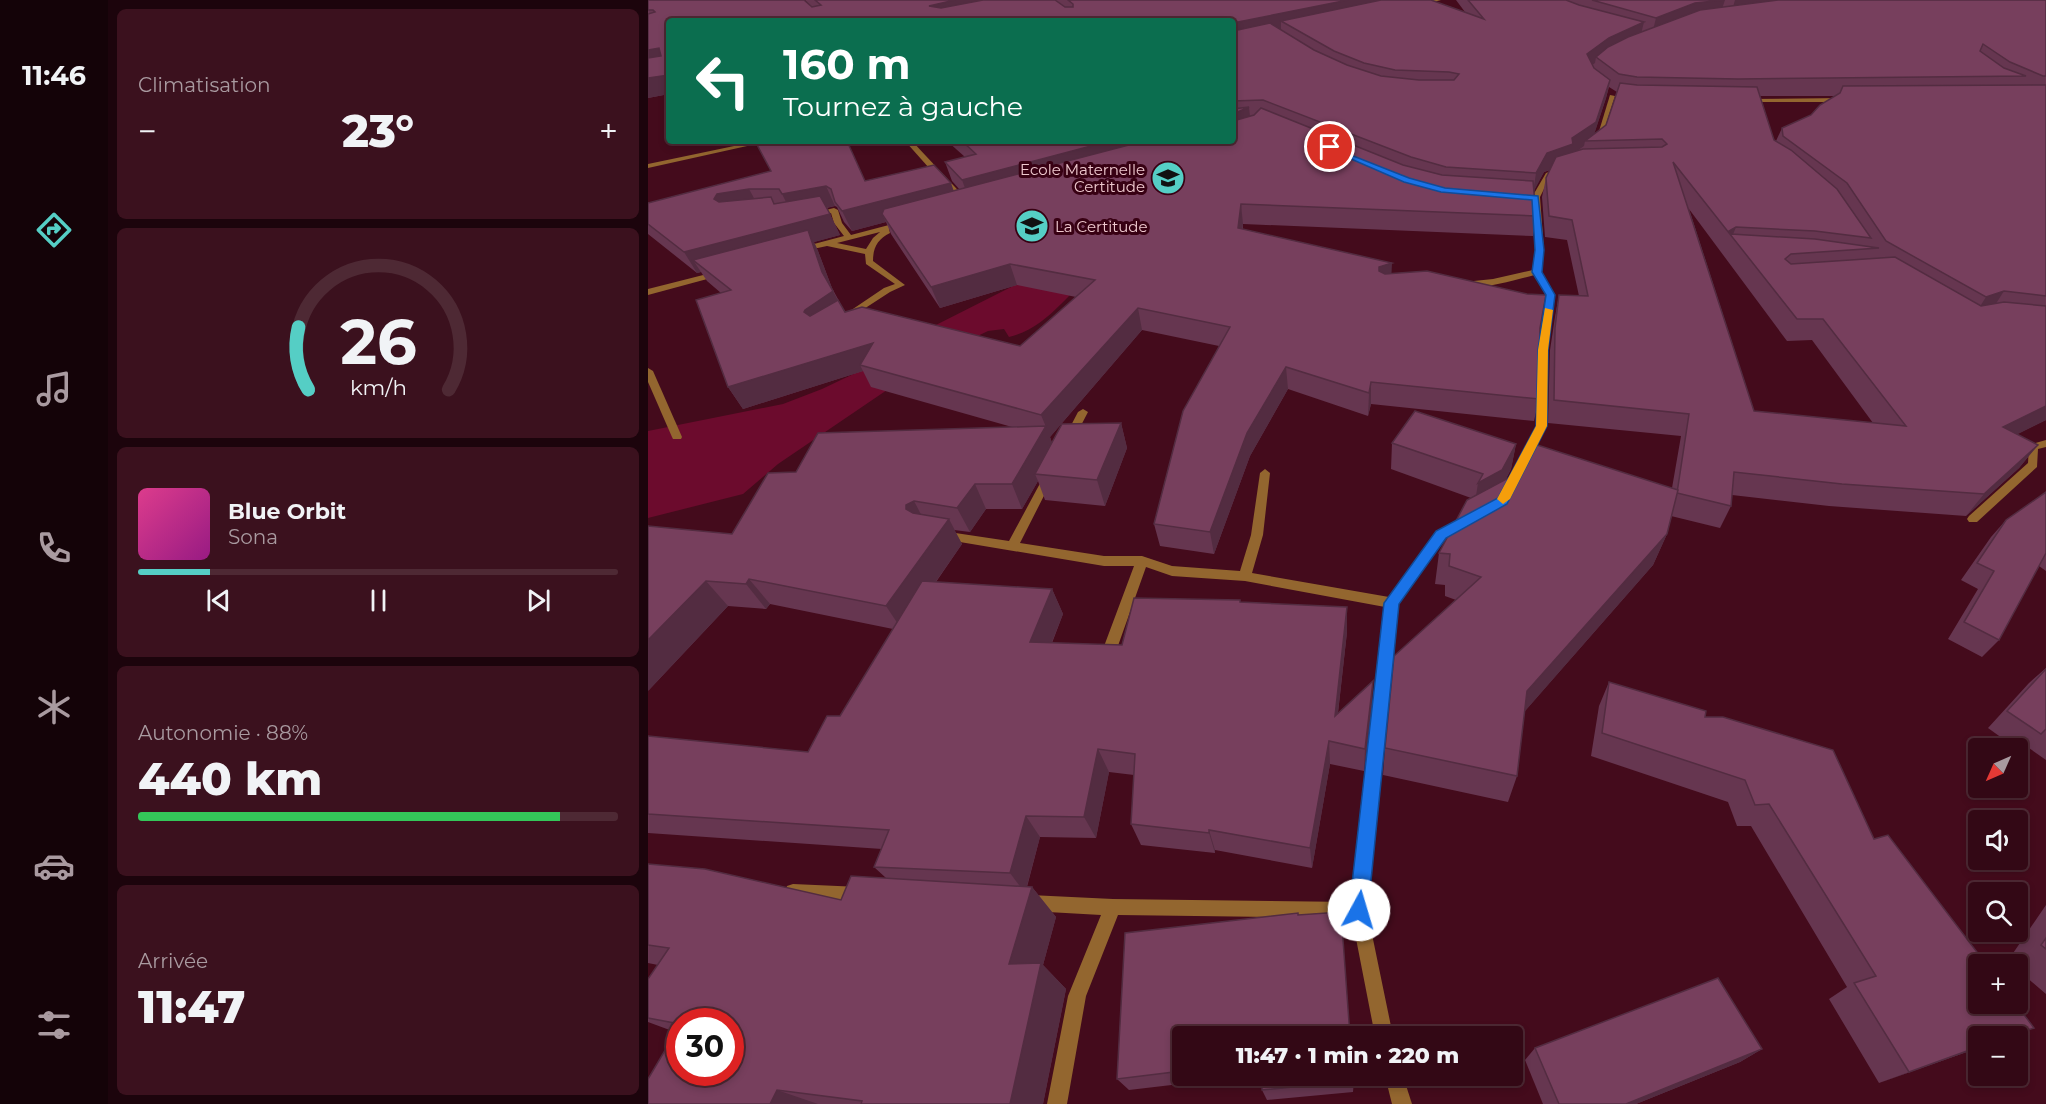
<!DOCTYPE html>
<html lang="fr">
<head>
<meta charset="utf-8">
<style>
  :root { --surface:#330815; --page:#3b111e; --text:#f1f3f6; --muted:#a99aa0; --line:#4e2934; --accent:#55cec5 }
  body { margin:0; font-family:Montserrat,sans-serif; background:var(--page); color:var(--text); height:100vh; display:flex; flex-direction:column; font-size:22px; white-space:nowrap }
  * { box-sizing:border-box; margin:0 }
  p { font-size:20px; color:var(--muted) }
  .icon { flex:none; width:33px; height:33px; fill:none; stroke:currentColor; stroke-width:2; stroke-linecap:round; stroke-linejoin:round }
  .map { position:relative; flex:1; overflow:hidden }
  .details { display:flex; flex-direction:column; gap:9px; padding:9px; background:#1c040c; width:540px }
  .details>* { flex:none }
  .top-card { position:absolute; left:18px; top:18px; width:570px; height:126px; border-radius:6px; box-shadow:0 3px 9px #0003,0 0 0 2px var(--line); background:#0b6e4f; color:#fff; overflow:hidden }
  .needle { width:39px; rotate:225deg }
  .controls { position:absolute; left:1320px; top:738px; display:grid; gap:12px }
  .controls a { display:grid; place-items:center; width:60px; height:60px; border-radius:6px; background:var(--surface); box-shadow:0 3px 9px #0003,0 0 0 2px var(--line); font-size:30px }
  .speed { position:absolute; left:18px; top:1008px; display:flex; gap:12px; font-size:30px; font-weight:700; text-align:center }
  .speed>* { display:grid; place-content:center; width:78px; height:78px; border-radius:50%; background:var(--surface); box-shadow:0 3px 9px #0003,0 0 0 2px var(--line); line-height:1 }
  .speed .limit { border:9px solid #d22; background:#fff; color:#111 }
  .pin { position:absolute; display:grid; place-items:center; width:51px; height:51px; color:#fff; margin:-26px; border:3px solid #fff; border-radius:50%; box-shadow:0 2px 6px #0007 }
  .me { position:absolute; width:66px; margin:-33px; rotate:6deg; stroke-linejoin:round; filter:drop-shadow(0 0 4px #0008) }
  .turn { display:flex; align-items:center; gap:21px; height:126px; padding:0 18px; font-size:27px }
  .turn .icon { width:78px; height:78px; stroke-width:2.5 }
  .turn b { display:block; font-size:42px; line-height:51px }
  .big { font-size:45px; font-weight:800; line-height:1.1 }
  .details .tile { flex:1; display:flex; flex-direction:column; justify-content:center; gap:9px; min-width:0; padding:0 21px; border-radius:9px; background:var(--page) }
  .details .dial { align-items:center; gap:0 }
  .dial svg { height:156px; overflow:visible; fill:none; stroke:var(--line); stroke-width:7; stroke-linecap:round; text-anchor:middle }
  .dial text { fill:var(--text); stroke:none }
  .song { display:flex; align-items:center; gap:18px }
  .cover { width:72px; height:72px; border-radius:9px; background:linear-gradient(135deg,hsl(330 70% 55%),hsl(310 70% 35%)) }
  .played { height:6px; border-radius:3px; background:linear-gradient(90deg,var(--accent) 15%,var(--line) 15%) }
  .keys { display:flex; justify-content:space-around; direction:ltr }
  .heat { display:flex; justify-content:space-between; align-items:center; font-size:33px; direction:ltr }
  .charge { height:9px; border-radius:4px; background:linear-gradient(90deg,#34c759 88%,var(--line) 0) }
  .trip { position:absolute; left:524px; top:1026px; width:351px; height:60px; border-radius:6px; background:var(--surface); box-shadow:0 3px 9px #0003,0 0 0 2px var(--line); font-weight:800; line-height:60px; text-align:center }
  main { display:flex; flex:1; min-height:0 }
  .dock { display:flex; flex-direction:column; width:108px; justify-content:space-around; align-items:center; background:#140308; color:var(--muted) }
  .dock .icon { width:42px; height:42px }
  .dock .selected { color:var(--accent) }
  .dock b { font-size:27px; color:var(--text) }
  .map>svg:first-child { display:block }
  .green { fill:#6c0b2d }
  .lines { fill:none; stroke-linecap:round; stroke-linejoin:round }
  .minor { fill:#93662f; fill-rule:evenodd }
  .wall { fill:#663650; fill-rule:evenodd }
  .shaded-wall { fill:#532c41 }
  .building { fill:#773f5d; stroke:#532c41; stroke-width:1.5; fill-rule:evenodd }
  .route { fill:#1a73e8; stroke:#114b97; stroke-width:1.5 }
  .slow { fill:#f59e0b }
  .labels { text-anchor:middle; dominant-baseline:central; stroke-width:6; stroke-linejoin:round; paint-order:stroke }
  .far-poi-label { font-size:15px; fill:#efc9cf; stroke:#380113; text-anchor:end }
</style>
</head>
<body>
<main>
<nav class="dock">
<b>11:46</b>
<svg class="icon selected" aria-label="directions" viewBox="0 0 24 24"><path d="M12 3l9 9-9 9-9-9zM9 14v-3h6M13 9l2 2-2 2"/></svg>
<svg class="icon" aria-label="music" viewBox="0 0 24 24"><path d="M9 18V5l10-2v13"/><circle cx="6" cy="18" r="3"/><circle cx="16" cy="16" r="3"/></svg>
<svg class="icon" aria-label="phone" viewBox="0 0 24 24"><path d="M5 4h4l2 5-3 2q2 4 5 5l2-3 5 2v4C11 20 4 13 5 4z"/></svg>
<svg class="icon" aria-label="climate" viewBox="0 0 24 24"><path d="M12 3v18M4 7l16 10M4 17L20 7"/></svg>
<svg class="icon" aria-label="car" viewBox="0 0 24 24"><path d="M5 17H2v-5l4-1 3-4h7l3 4 3 1v5h-3M9 17h6M6 11h13"/><circle cx="7" cy="17" r="2"/><circle cx="17" cy="17" r="2"/></svg>
<svg class="icon" aria-label="filters" viewBox="0 0 24 24"><path d="M4 7h16M4 17h16"/><circle cx="9" cy="7" r="2"/><circle cx="15" cy="17" r="2"/></svg>
</nav>
<section class="details">
<div class="tile"><p>Climatisation</p>
<div class="heat"><a>−</a><b class="big">23°</b><a>+</a></div>
</div>
<div class="tile dial"><svg viewBox="0 0 100 80">
<path d="M14 69A42 42 0 1 1 86 69"/>
<path d="M14 69A42 42 0 0 1 9 37" stroke="#55cec5"/>
<text x="50" y="56" font-size="32" font-weight="700">26</text>
<text x="50" y="72" font-size="11">km/h</text>
</svg></div>
<div class="tile">
<div class="song"><i class="cover"></i><div><b>Blue Orbit</b><p>Sona</p></div></div>
<div class="played"></div>
<div class="keys"><svg class="icon" aria-label="previous" viewBox="0 0 24 24"><path d="M18 5L8 12l10 7zM5 5v14"/></svg><svg class="icon" aria-label="pause" viewBox="0 0 24 24"><path d="M8 5v14M16 5v14"/></svg><svg class="icon" aria-label="next" viewBox="0 0 24 24"><path d="M6 5l10 7-10 7zM19 5v14"/></svg></div>
</div>
<div class="tile"><p>Autonomie · 88%</p><b class="big">440 km</b><div class="charge"></div></div>
<div class="tile"><p>Arrivée</p><b class="big">11:47</b></div>
</section>
<div class="map">
<svg width="1398" height="1104" viewBox="0 0 1398 1104">
  <rect width="100%" height="100%" fill="#440b1c"/>
  <!-- green -->
  <path class="green" d="M 666,102 C 595,157 523,210 453,266 C 421,290 402,327 361,337 L 356,329 L 340,331 L 292,354 L 130,464 L 95,494 L 0,518 L 0,431 L 135,404 L 174,389 L 260,348 L 278,330 L 492,222 Z"/>
  <g class="lines">
    <!-- minor -->
    <g class="minor">
      <polygon points="785,0 793,0 771,6 769,5"/>
      <polygon points="962,95 967,96 953,140 948,141"/>
      <polygon points="1100,99 1196,98 1199,100 1196,102 1098,102"/>
      <polygon points="110,141 122,141 0,168 0,164"/>
      <polygon points="257,141 264,141 320,201 320,205 314,205"/>
      <path d="M 912,168 L 917,169 L 903,175 L 892,197 L 896,250 L 893,272 L 907,295 L 900,350 L 898,426 L 882,457 L 877,461 L 872,457 L 888,426 L 890,350 L 899,295 L 887,275 C 871,279 824,293 812,285 L 816,282 L 845,279 L 885,270 L 888,250 L 884,197 L 898,173 Z"/>
      <path d="M 186,208 L 190,210 L 194,223 L 203,235 L 256,221 L 260,223 L 241,229 L 242,233 C 230,239 225,247 225,261 L 257,285 L 242,292 L 202,318 L 198,315 L 199,313 L 236,288 L 247,284 L 218,264 L 217,254 L 179,246 L 151,252 L 151,248 L 196,236 L 186,223 L 183,213 L 165,216 L 161,214 ZM 232,232 L 225,238 L 218,249 L 189,243 Z"/>
      <polygon points="71,271 75,273 74,275 0,295 0,289"/>
      <polygon points="0,368 5,371 34,437 33,439 25,439 24,437 0,382"/>
      <polygon points="435,409 440,412 427,437 426,439 418,439 417,437 430,412"/>
      <polygon points="1398,440 1398,447 1390,449 1389,467 1329,522 1321,522 1319,519 1321,516 1380,463 1381,445"/>
      <polygon points="617,469 622,473 615,535 604,573 741,597 789,532 817,518 823,522 821,525 797,538 750,604 719,910 745,1036 727,1036 704,918 470,915 438,996 419,1104 399,1104 420,996 453,915 382,911 376,909 374,903 376,897 382,895 465,899 704,902 737,607 597,581 524,576 498,567 466,657 464,661 459,663 454,661 452,657 486,566 456,566 294,539 288,535 294,531 361,541 396,476 401,472 406,476 372,543 456,556 494,556 524,566 592,571 603,535 612,473"/>
      <polygon points="145,884 212,887 218,889 220,895 218,901 212,903 145,900 139,898 137,892 139,886"/>
      <polygon points="737,1076 755,1076 764,1104 744,1104"/>
    </g>
  </g>
  <!-- wall -->
  <g class="wall">
    <path d="M 0,0 L 164,7 L 157,0 L 783,0 L 817,12 L 808,0 L 1398,0 L 1398,420 L 1369,434 L 1390,445 L 1371,468 L 1318,516 L 1181,506 L 1084,495 L 1083,506 L 1072,528 L 1023,516 L 1019,534 L 1005,565 L 876,712 L 869,776 L 860,802 L 735,775 L 737,748 L 808,600 L 797,596 L 797,585 L 787,584 L 791,553 L 823,498 L 743,469 L 744,443 L 868,444 L 863,469 L 858,479 L 1024,488 L 1033,436 L 900,423 L 902,350 L 907,317 L 911,295 L 931,296 L 919,240 L 897,237 L 894,197 L 898,178 L 902,170 L 896,172 L 886,190 L 888,216 L 885,236 L 595,224 L 595,229 L 744,274 L 892,328 L 891,399 L 886,421 L 723,404 L 720,416 L 640,389 L 602,456 L 566,554 L 512,546 L 506,524 L 571,346 L 494,330 L 402,437 L 404,443 L 473,423 L 479,448 L 457,506 L 397,500 L 390,481 L 374,509 L 338,509 L 322,532 L 306,530 L 314,544 L 288,582 L 404,589 L 415,614 L 404,643 L 474,645 L 593,602 L 699,632 L 690,713 L 724,705 L 716,771 L 682,764 L 664,868 L 567,850 L 567,853 L 493,845 L 483,824 L 486,775 L 461,772 L 448,838 L 392,837 L 379,887 L 384,887 L 408,917 L 395,965 L 418,989 L 395,1104 L 0,1104 L 27,1032 L 0,1022 L 0,979 L 10,965 L 0,963 L 0,864 L 193,900 L 238,878 L 226,867 L 234,849 L 0,833 L 0,736 L 160,752 L 192,716 L 245,629 L 122,604 L 118,609 L 80,606 L 0,691 L 84,534 L 148,472 L 364,427 L 223,387 L 215,371 L 95,409 L 80,387 L 73,293 L 59,281 L 53,272 L 49,273 L 0,234 L 0,203 L 123,171 L 306,191 L 312,190 L 304,181 L 297,162 L 317,157 L 299,141 L 585,141 L 585,21 L 21,21 L 21,94 L 0,98 ZM 961,87 L 969,92 L 958,125 L 946,134 L 958,98 ZM 1112,96 L 1187,96 L 1163,115 L 1134,128 L 1128,141 L 1126,140 ZM 187,206 L 189,207 L 196,222 L 204,231 L 238,222 L 243,234 L 292,308 L 369,285 L 428,297 L 372,346 L 197,312 L 184,288 L 170,251 L 166,242 L 192,235 L 179,208 ZM 1041,209 L 1139,341 L 1164,340 L 1225,423 L 1106,411 Z"/>
    <polygon points="1398,492 1398,571 1391,566 1351,640 1334,657 1300,639 1330,589 1313,580 1343,537 1358,520"/>
    <polygon points="1398,668 1398,760 1378,746 1372,751 1340,728 1381,683"/>
    <polygon points="961,682 1057,717 1226,839 1330,1036 1330,1048 1231,1083 1181,999 1199,987 1103,826 1089,826 1080,802 943,756 951,706"/>
    <polygon points="1398,905 1398,994 1370,970 1370,964 1362,964 1359,962"/>
    <polygon points="650,913 651,915 534,1036 534,1076 600,1076 481,1090 469,1079"/>
    <polygon points="887,1048 1114,1049 1092,1062 988,1104 895,1104 877,1060"/>
    <polygon points="706,1081 705,1092 619,1100 614,1090"/>
  </g>
  <!-- shaded-wall -->
  <g class="shaded-wall">
    <polygon points="307,0 382,0 287,21 281,6"/>
    <polygon points="700,0 753,0 633,21 633,29 585,40 585,23"/>
    <polygon points="1077,0 1072,15 1004,34 1008,18 1047,3"/>
    <polygon points="1087,0 1255,0 1083,14"/>
    <polygon points="996,22 992,38 948,57 947,63 936,71 939,54 961,38"/>
    <polygon points="11,48 21,65 0,69 0,50"/>
    <polygon points="21,75 21,94 0,98 0,78"/>
    <polygon points="962,80 958,98 944,141 937,141 936,146 922,156 921,163 896,172 885,193 888,173 899,153 924,138"/>
    <polygon points="601,107 603,126 585,133 585,114"/>
    <polygon points="462,141 535,141 321,199 314,180"/>
    <polygon points="303,183 310,203 234,214 238,222 204,231 194,211"/>
    <polygon points="178,186 187,206 144,214 134,194"/>
    <polygon points="101,189 112,209 78,219 66,199 69,194"/>
    <polygon points="593,204 595,224 592,248 590,228"/>
    <polygon points="182,214 192,235 166,242 170,251 185,291 196,312 169,331 156,312 174,272 45,260 53,272 49,273 36,252"/>
    <polygon points="1088,227 1084,237 1081,232 1081,231"/>
    <polygon points="744,263 743,284 731,288 731,267"/>
    <polygon points="362,264 369,285 292,308 283,287"/>
    <polygon points="1356,291 1342,313 1324,319 1338,297"/>
    <polygon points="490,308 494,330 402,437 407,451 387,474 390,481 374,509 364,484 398,427 393,415"/>
    <polygon points="225,343 212,365 215,371 95,409 80,387"/>
    <polygon points="638,367 640,389 602,456 566,554 562,532 599,433"/>
    <polygon points="723,382 723,404 720,416 721,393"/>
    <polygon points="1398,406 1398,420 1338,450 1355,427"/>
    <polygon points="473,423 479,448 457,506 449,480"/>
    <polygon points="868,444 863,469 849,496 826,509 830,483"/>
    <polygon points="1390,445 1371,468 1318,516 1336,494"/>
    <polygon points="327,484 338,509 322,532 309,508"/>
    <polygon points="266,501 279,526 258,509 258,505"/>
    <polygon points="301,519 314,544 254,630 238,606"/>
    <polygon points="1019,534 1005,565 870,719 879,691"/>
    <polygon points="101,579 122,604 118,609 98,584"/>
    <polygon points="58,581 80,606 0,691 0,640"/>
    <polygon points="404,589 415,614 394,667 382,642"/>
    <polygon points="699,607 699,632 687,739 687,716"/>
    <polygon points="725,681 724,705 716,771 717,749"/>
    <polygon points="681,741 682,764 664,868 662,848"/>
    <polygon points="450,749 461,772 448,838 436,817"/>
    <polygon points="378,816 392,837 377,893 362,873"/>
    <polygon points="561,830 567,850 567,853 561,833"/>
    <polygon points="384,887 408,917 395,965 418,989 395,1104 362,1104 361,964"/>
    <polygon points="1330,1047 1330,1048 1231,1083 1261,1072"/>
    <polygon points="1114,1049 1092,1062 988,1104 978,1104"/>
    <polygon points="129,1090 170,1104 122,1104"/>
  </g>
  <!-- building -->
  <g class="building">
    <polygon points="0,0 156,0 164,7 173,5 167,0 307,0 281,6 293,8 335,0 407,0 417,7 425,7 425,4 420,0 700,0 585,23 585,21 21,21 21,75 0,78 0,58 13,56 11,48 0,50 0,14 7,12 5,10 0,10"/>
    <polygon points="733,0 783,0 836,19 820,0 918,0 931,5 996,22 961,38 939,54 946,68 962,80 948,122 924,138 925,144 899,153 888,173 798,167 763,157 615,100 585,101 585,31 622,23 666,50 699,65 733,76 771,80 806,80 811,74 801,72 747,70 716,63 686,51 633,21"/>
    <polygon points="944,0 1076,0 1047,3 1008,18"/>
    <polygon points="1130,0 1398,0 1398,76 1395,76 1362,62 1335,44 1332,51 1356,68 1378,76 1090,79 989,77 971,74 948,57 960,47 980,37 1052,10"/>
    <path d="M 972,83 L 989,85 L 1109,87 L 1126,140 L 1143,150 L 1189,189 L 1223,238 L 1167,231 L 1088,227 L 1081,231 L 1083,234 L 1167,239 L 1231,248 L 1143,254 L 1137,259 L 1143,264 L 1247,257 L 1333,306 L 1356,302 L 1398,306 L 1398,406 L 1355,427 L 1390,445 L 1336,494 L 1194,484 L 1086,472 L 1083,506 L 1029,493 L 1041,414 L 906,400 L 907,328 L 911,295 L 940,296 L 924,220 L 901,216 L 898,178 L 908,157 L 935,149 L 1014,147 L 1019,144 L 1014,139 L 937,141 L 958,125 ZM 1025,162 L 1149,319 L 1175,319 L 1258,426 L 1106,411 Z"/>
    <polygon points="1398,85 1398,296 1356,291 1338,297 1238,241 1199,183 1135,136 1134,128 1163,115 1172,105 1192,93 1195,86"/>
    <polygon points="601,107 585,114 585,109"/>
    <polygon points="613,108 755,165 794,175 885,181 888,216 593,204 590,228 744,263 731,267 731,271 737,274 779,271 879,294 898,295 892,328 891,399 723,382 721,393 638,367 599,433 562,532 506,524 535,411 582,327 490,308 393,415 212,365 225,343 80,387 48,300 83,290 45,260 160,230 174,272 185,291 157,310 156,312 162,316 190,300 197,312 214,307 372,346 447,280 362,264 283,287 234,214 236,209 496,141 585,141 585,121 606,115"/>
    <polygon points="107,141 199,141 217,181 286,165 303,183 194,211 187,202 183,189 178,186 134,194 131,189 101,189 69,194 66,199 71,202 123,197 126,204 172,196 182,214 36,252 0,224 0,203 123,171"/>
    <polygon points="314,141 462,141 314,180 297,162 328,154"/>
    <polygon points="767,411 868,444 854,470 830,483 835,474 744,443"/>
    <polygon points="473,423 449,480 387,474 414,424"/>
    <polygon points="398,426 364,484 327,484 309,508 266,501 258,505 258,509 265,513 301,519 238,606 101,579 98,584 58,581 0,640 0,526 84,534 120,473 148,472 170,433"/>
    <polygon points="883,443 1030,490 1019,534 879,691 869,776 737,748 746,656 833,577 801,566 802,554 791,553 819,500 866,475"/>
    <polygon points="1398,492 1398,553 1351,640 1316,622 1346,571 1329,563 1358,520"/>
    <polygon points="274,581 404,589 382,642 474,645 486,598 592,600 592,602 699,607 687,716 725,681 717,749 681,741 662,848 561,830 561,833 483,824 487,754 450,749 436,817 378,816 362,873 226,867 241,830 0,814 0,736 160,752 179,716 192,716"/>
    <polygon points="1398,669 1398,729 1393,734 1359,711"/>
    <polygon points="961,682 1058,711 1057,717 1075,717 1185,750 1226,839 1240,835 1338,964 1330,964 1330,1004 1368,1004 1386,1028 1361,1036 1330,1036 1330,1047 1261,1072 1206,983 1228,976 1121,804 1107,805 1097,780 954,733"/>
    <polygon points="0,864 57,869 193,900 203,876 384,887 361,964 393,963 362,1104 213,1104 214,1101 129,1090 122,1104 0,1104 0,1079 32,1025 32,1072 82,1072 82,1022 32,1022 32,1024 0,1018 0,979 21,948 0,945"/>
    <polygon points="693,912 702,1036 534,1036 534,1071 469,1079 477,933 650,913 650,915"/>
    <polygon points="1398,938 1398,949 1393,945"/>
    <polygon points="1070,978 1114,1049 978,1104 911,1104 887,1048"/>
    <polygon points="614,1076 705,1076 706,1081 614,1090"/>
  </g>
  <!-- route -->
  <polygon class="route" points="680,146 761,178 797,188 890,196 896,250 894,272 907,295 900,350 899,426 859,504 798,538 751,604 720,910 717,916 711,919 704,916 701,910 736,603 788,531 850,498 888,426 890,350 898,295 884,272 887,250 884,200 793,192 756,182 680,149"/>
  <!-- slow -->
  <polygon class="slow" points="897,308 905,310 900,350 899,426 862,499 855,504 849,499 888,426 890,350"/>
  <!-- icons -->
  <defs>
    <symbol id="school-disc" viewBox="-11 -11 22 22"><circle r="9.5" fill="#55cec5" stroke="#380113"/><path d="M0-5L7-2L0 1L-7-2ZM-4 1L0 2.5L4 1V4Q0 6-4 4Z" fill="#111"/></symbol>
  </defs>
  <g fill-rule="evenodd">
    <use href="#school-disc" x="501" y="159" width="38" height="38"/>
    <use href="#school-disc" x="365" y="207" width="38" height="38"/>
  </g>
  <g class="labels">
    <!-- far-poi labels -->
    <g class="far-poi-label">
      <text x="497" y="169">Ecole Maternelle<tspan x="497" dy="17">Certitude</tspan></text>
      <text x="407" y="226" text-anchor="start">La Certitude</text>
    </g>
  </g>
</svg>
<div class="controls">
<a><svg class="needle" viewBox="-14 -14 28 28"><path d="M0-13l5 13h-10z" fill="#e53935"/><path d="M0 13l5-13h-10z" fill="#a99aa0"/></svg></a>
<a><svg class="icon" aria-label="sound" viewBox="0 0 24 24"><path d="M4 9h4l5-4v14l-5-4H4zM17 9q2 3 0 6"/></svg></a>
<a><svg class="icon" aria-label="search" viewBox="0 0 24 24"><circle cx="10" cy="10" r="6"/><path d="M15 15l6 6"/></svg></a>
<a>+</a>
<a>−</a>
</div>
<div class="speed"><div class="limit">30</div></div>
<div class="pin" style="left:682px;top:147px;background:#d93025"><svg class="icon" aria-label="arrive" viewBox="0 0 24 24"><path d="M6 21V4h12l-3 4 3 4H6"/></svg></div>
<svg class="me" style="left:711px;top:910px" viewBox="-20 -20 40 40"><circle r="19" fill="#fff"/><path d="M0-13L10 11 0 6-10 11z" fill="#1a73e8"/></svg>
<div class="trip">11:47 · 1 min · 220 m</div>
<div class="top-card">
<div class="turn"><svg class="icon" aria-label="left" viewBox="0 0 24 24"><path d="M17 20v-9H6M10 6l-5 5 5 5"/></svg><div><b>160 m</b>Tournez à gauche</div></div>
</div>
</div>
</main>
</body>
</html>
